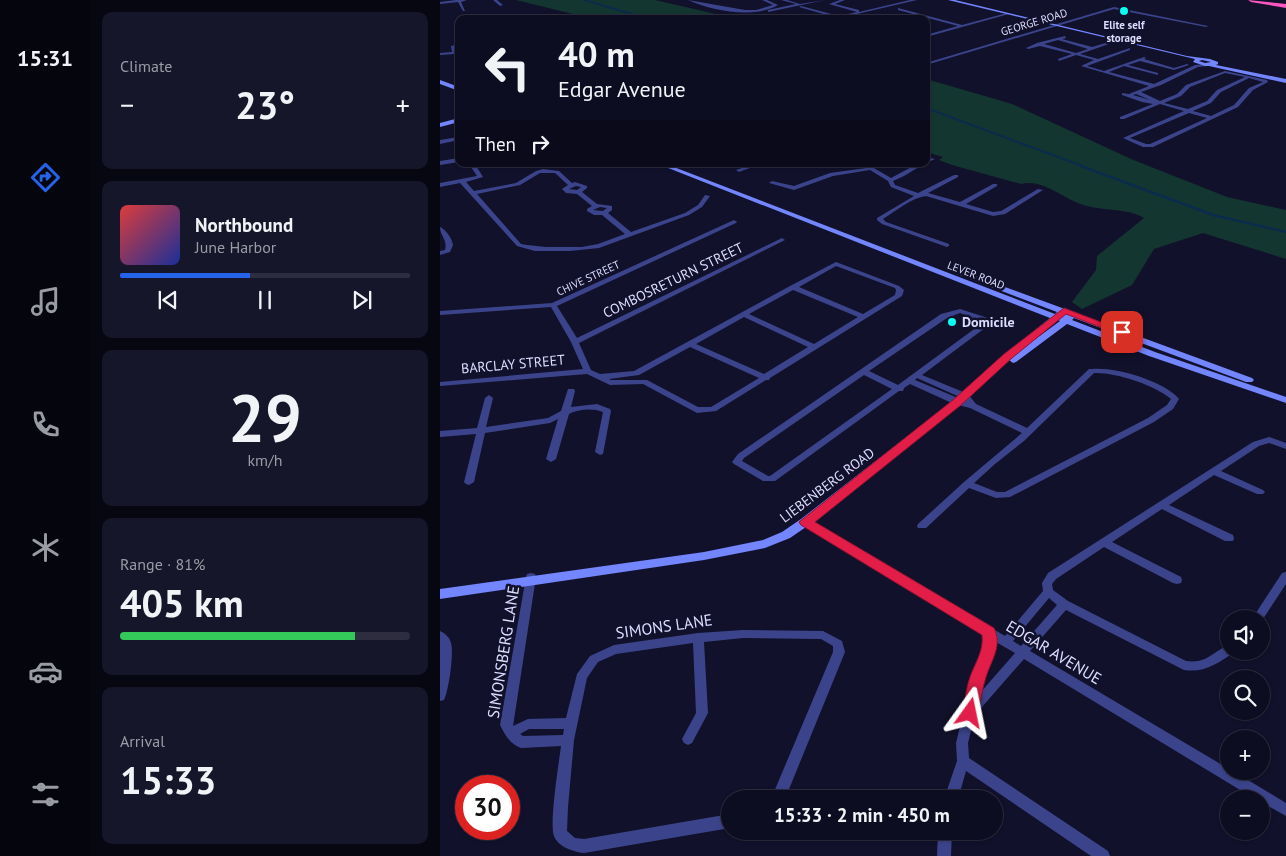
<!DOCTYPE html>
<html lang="en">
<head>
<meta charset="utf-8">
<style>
  :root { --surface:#0d0d21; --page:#16162a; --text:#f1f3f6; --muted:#9a9ca5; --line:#2d2d3f; --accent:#2563eb }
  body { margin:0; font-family:"PT Sans",sans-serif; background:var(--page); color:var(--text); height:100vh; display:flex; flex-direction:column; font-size:19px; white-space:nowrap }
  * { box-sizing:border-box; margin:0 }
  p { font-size:16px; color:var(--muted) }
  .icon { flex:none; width:28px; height:28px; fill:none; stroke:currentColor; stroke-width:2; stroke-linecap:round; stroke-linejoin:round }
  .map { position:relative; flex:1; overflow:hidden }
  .drawer { display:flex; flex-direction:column; gap:12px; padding:12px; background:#070712; width:350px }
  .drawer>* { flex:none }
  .banner { position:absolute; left:15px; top:15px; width:475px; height:152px; border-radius:10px; box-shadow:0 1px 4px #0004,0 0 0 1px var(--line); background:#0d0d21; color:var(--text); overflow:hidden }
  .controls { position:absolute; left:780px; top:610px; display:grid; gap:10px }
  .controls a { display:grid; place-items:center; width:50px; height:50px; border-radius:50%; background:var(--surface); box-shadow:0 1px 4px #0004,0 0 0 1px var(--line); font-size:25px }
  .speed { position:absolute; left:15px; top:775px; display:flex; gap:10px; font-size:25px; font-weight:700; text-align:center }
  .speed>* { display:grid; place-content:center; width:65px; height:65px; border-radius:50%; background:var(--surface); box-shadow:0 1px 4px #0004,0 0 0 1px var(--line); line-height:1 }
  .speed .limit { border:8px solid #d22; background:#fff; color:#111 }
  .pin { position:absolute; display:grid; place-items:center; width:42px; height:42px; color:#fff; margin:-21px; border-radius:10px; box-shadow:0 2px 8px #0006 }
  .me { position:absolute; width:55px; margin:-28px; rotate:12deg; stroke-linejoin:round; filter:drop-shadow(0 0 4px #0008) }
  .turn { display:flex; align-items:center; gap:18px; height:105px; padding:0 20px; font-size:22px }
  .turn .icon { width:65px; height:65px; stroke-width:2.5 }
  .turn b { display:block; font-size:35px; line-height:42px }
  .then { display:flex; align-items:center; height:48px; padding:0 20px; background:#0003; gap:10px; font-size:19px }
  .big { font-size:38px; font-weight:700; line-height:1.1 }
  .drawer .widget { flex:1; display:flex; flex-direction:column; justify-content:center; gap:8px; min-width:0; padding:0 18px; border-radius:10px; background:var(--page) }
  .drawer .dial { align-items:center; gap:0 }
  .dial b { font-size:65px; line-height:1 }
  .song { display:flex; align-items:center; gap:15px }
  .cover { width:60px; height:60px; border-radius:8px; background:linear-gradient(135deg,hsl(0 70% 55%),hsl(230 70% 35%)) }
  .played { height:5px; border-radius:2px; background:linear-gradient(90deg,var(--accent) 45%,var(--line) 45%) }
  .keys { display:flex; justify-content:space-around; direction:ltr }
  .heat { display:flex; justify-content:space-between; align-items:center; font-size:28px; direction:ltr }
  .charge { height:8px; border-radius:4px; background:linear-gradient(90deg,#34c759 81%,var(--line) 0) }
  .trip { position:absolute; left:281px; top:790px; width:282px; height:50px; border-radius:25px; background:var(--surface); box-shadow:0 1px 4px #0004,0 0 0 1px var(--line); font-weight:700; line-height:50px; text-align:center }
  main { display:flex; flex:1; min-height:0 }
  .menu { display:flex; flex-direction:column; width:90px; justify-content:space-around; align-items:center; background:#05050d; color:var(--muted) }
  .menu .icon { width:35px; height:35px }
  .menu .selected { color:var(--accent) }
  .menu b { font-size:22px; color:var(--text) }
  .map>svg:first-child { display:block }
  .green { fill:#143630 }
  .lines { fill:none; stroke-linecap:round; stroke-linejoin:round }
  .stream-far1 { stroke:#0a2c4c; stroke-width:2 }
  .stream { stroke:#0a2c4c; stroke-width:2.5 }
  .street { fill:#3b448b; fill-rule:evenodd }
  .secondary { fill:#7385ff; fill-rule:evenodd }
  .highway { fill:#ff57c1; fill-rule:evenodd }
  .route { fill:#e11d48; stroke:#92132f }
  .poi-dot { fill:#08fff2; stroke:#11112c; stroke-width:2 }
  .labels { text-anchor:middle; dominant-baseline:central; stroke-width:5; stroke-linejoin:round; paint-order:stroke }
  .far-street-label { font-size:11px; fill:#dcddff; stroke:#11112c }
  .far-poi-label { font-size:11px; font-weight:bold; fill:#dcddff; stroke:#11112c }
  .street-label { font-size:14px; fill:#dcddff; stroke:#11112c }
  .poi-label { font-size:14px; font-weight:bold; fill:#dcddff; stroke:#11112c; text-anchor:start }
  .near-street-label { font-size:16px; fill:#dcddff; stroke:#11112c }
</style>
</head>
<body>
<main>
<nav class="menu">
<b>15:31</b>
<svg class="icon selected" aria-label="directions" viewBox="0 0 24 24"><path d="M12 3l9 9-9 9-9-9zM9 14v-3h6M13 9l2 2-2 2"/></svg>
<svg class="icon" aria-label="music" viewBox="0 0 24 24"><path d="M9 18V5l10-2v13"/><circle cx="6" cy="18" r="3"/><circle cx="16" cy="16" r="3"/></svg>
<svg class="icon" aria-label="phone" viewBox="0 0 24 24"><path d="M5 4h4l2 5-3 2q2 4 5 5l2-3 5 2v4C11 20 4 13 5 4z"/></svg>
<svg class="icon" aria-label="climate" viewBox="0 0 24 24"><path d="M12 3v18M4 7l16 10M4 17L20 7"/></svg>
<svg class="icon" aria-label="car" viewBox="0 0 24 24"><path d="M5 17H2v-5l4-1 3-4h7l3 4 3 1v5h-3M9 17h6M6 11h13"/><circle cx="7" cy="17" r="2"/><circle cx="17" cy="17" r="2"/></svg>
<svg class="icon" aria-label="filters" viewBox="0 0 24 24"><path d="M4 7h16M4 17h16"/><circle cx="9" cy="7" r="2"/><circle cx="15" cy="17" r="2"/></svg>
</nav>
<section class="drawer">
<div class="widget"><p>Climate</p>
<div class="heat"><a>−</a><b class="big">23°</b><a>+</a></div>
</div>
<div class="widget">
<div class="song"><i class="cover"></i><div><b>Northbound</b><p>June Harbor</p></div></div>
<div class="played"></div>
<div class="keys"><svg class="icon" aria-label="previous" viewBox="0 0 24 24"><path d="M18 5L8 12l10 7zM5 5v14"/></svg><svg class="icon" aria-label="pause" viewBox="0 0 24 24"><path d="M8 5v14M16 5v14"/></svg><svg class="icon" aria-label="next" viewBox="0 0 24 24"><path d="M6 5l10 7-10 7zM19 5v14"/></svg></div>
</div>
<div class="widget dial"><b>29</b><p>km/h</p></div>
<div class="widget"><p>Range · 81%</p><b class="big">405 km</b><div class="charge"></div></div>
<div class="widget"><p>Arrival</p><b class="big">15:33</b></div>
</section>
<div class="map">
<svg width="846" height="856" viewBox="0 0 846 856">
  <rect width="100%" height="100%" fill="#11112c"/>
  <!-- green -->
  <g class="green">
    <polygon points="76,0 215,0 297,19 153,19"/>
    <path d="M 486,79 L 572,104 L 691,159 L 787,197 L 846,210 L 846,259 L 763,233 L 714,249 L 692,285 L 642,309 L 632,302 L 656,270 L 657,256 L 704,218 C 687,208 665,211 647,206 C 625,201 604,178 581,184 L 512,165 L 499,160 L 503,157 L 486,152 Z"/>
  </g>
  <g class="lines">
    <!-- stream-far1 -->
    <g class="stream-far1">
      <polyline points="144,0 209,19"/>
      <polyline points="486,108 645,167"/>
    </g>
    <!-- stream -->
    <polyline class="stream" points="641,166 773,215 846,232"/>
    <!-- street -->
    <g class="street">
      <polygon points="16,0 27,0 21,2 25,11 23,11 18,2 0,4 0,2"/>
      <polygon points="53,0 57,0 63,5 60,6"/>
      <path d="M 248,0 L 305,10 L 316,10 L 333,5 L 322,0 L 327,0 L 338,5 C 314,19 272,11 248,0 Z"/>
      <polygon points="341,0 347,0 360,4 385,0 328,12 328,10 356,4"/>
      <polygon points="400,0 405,0 395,4 419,10 419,12 470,0 477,0 404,17 408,19 401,19 359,7 361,6 399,16 417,12 389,4"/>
      <polygon points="674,7 768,26 766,27 674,9 486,65 486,63"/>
      <polygon points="458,8 522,25 567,13 569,14 486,37 486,35 518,26 458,10"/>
      <polygon points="338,14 339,16 327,19 320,19"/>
      <path d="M 625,36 L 626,38 L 622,39 L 652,47 L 669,42 L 669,44 L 640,54 L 658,59 L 690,48 L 690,50 L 647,66 L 664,71 L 704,57 L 706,58 L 704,59 L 734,68 L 747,64 L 749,65 L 734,70 L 700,61 L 688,65 L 718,73 L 718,75 L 684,66 L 669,72 L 714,84 L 755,65 L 767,64 L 767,66 L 758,67 L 721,85 L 701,92 L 720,101 L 737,94 L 746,85 L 785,71 L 827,80 L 828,82 L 813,90 L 798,107 L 713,147 L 703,147 L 683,138 L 744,111 L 720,104 L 684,119 L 680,119 L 680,117 L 713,104 L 702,102 L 682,95 L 682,93 L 689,94 L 709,86 L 641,66 L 654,60 L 636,55 L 619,61 L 618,59 L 632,54 L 600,46 L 588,49 L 586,48 L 597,43 ZM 618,40 L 648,49 L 636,53 L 604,44 ZM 785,73 L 805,77 L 777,90 L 767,101 L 748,109 L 724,103 L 741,96 L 750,87 ZM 809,78 L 823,82 L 809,88 L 794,105 L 771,116 L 753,111 L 771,103 L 781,92 ZM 696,94 L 710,100 L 693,95 ZM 749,113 L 767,118 L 710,144 L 706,144 L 690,138 Z"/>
      <polygon points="19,44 19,46 14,48 19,54 19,58 14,54 0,55 0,53 12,52 11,46"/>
      <polygon points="19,137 19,140 0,144 0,140"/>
      <polygon points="19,158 19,162 0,165 0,161"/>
      <polygon points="490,158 495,159 486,163 486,159"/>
      <path d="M 29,164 L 35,164 L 43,177 L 26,182 L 34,191 L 76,183 L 96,171 L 103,169 L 119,171 L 132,183 L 135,182 L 147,186 L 147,188 L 142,192 L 157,204 L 172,206 L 172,210 L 168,213 L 191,232 L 245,213 L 258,205 L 265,195 L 270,196 L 262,207 L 249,215 L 159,248 L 130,251 L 95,251 L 77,246 L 20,183 L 0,187 L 0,183 L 37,176 ZM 100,173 L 115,173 L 128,185 L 122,189 L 126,193 L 137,194 L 152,206 L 147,209 L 147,211 L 154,215 L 162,215 L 185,234 L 158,244 L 142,247 L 106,247 L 87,245 L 81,244 L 37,194 L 80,185 ZM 136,186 L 141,187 L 137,190 L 129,189 ZM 160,207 L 167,208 L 163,211 L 153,210 Z"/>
      <polygon points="313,164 321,164 299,172 296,170"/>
      <path d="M 421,164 L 427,164 L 451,178 L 477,164 L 484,164 L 464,176 L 453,181 L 455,185 L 478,193 L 514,175 L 518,175 L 518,177 L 488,193 L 520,202 L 553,184 L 557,184 L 557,186 L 526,204 L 553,212 L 561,211 L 598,189 L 603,190 L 565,214 L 553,216 L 486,196 C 471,198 456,211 443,219 L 446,222 L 509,244 L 509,246 L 507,247 L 442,224 L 437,220 L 437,218 L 474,196 L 451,187 L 448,181 L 430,170 L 393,176 L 354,190 L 329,183 L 332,181 L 354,186 L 390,173 L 426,168 Z"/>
      <path d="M 294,220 L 297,222 L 296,223 L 117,306 L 137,338 L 340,239 L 342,238 L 345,240 L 139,343 L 151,370 L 160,374 L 194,371 L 350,286 L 396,262 L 459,286 L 464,290 L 462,296 L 330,378 L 329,380 L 326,380 L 276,411 L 257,413 L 203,384 L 170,385 L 147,374 L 0,386 L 0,382 L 143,369 L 131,342 L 111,307 L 0,315 L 0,311 L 112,303 ZM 396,266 L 455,288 L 456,290 L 455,295 L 423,314 L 359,287 ZM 353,290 L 418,317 L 374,344 L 309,314 ZM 304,317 L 368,347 L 324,374 L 256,344 ZM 250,347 L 319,378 L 271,407 L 258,407 L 207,380 L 171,380 L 169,379 L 199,375 Z"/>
      <path d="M 0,227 C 6,230 12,238 13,245 L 10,252 L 0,255 L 0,251 L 5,250 C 8,240 0,236 0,227 Z"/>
      <path d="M 520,309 L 548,318 L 549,325 L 482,375 L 528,394 L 536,404 L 587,428 L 649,369 L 652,369 C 676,367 724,381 739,399 L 733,409 L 714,422 L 570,497 L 556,498 L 529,488 L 486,528 L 478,528 L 477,526 L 478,524 L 524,482 L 582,433 L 530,408 L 514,404 L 470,384 L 464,388 L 463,391 L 459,391 L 335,481 L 323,481 L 294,464 L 292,462 L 298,454 L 501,314 ZM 520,313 L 541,321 L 541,324 L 458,385 L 429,371 L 507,318 ZM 654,373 C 675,372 715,385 731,399 L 727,405 L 708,418 L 565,492 L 557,492 L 534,483 L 555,464 L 584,441 ZM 424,375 L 452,389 L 330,476 L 328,476 L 302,461 L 304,458 ZM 477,378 L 522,398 L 525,401 L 475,380 Z"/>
      <path d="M 128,389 L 134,389 L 135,391 L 131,407 L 157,404 L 170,409 L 171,411 L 163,454 L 160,455 L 155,452 L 163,412 C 153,408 138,409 129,414 L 116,459 L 111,462 L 106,459 L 118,419 L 110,423 L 45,433 L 34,482 L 29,485 L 26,484 L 24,482 L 36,434 L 0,437 L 0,431 L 37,428 L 45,398 L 49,395 L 53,398 L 46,427 L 108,418 L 121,411 Z"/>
      <path d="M 829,437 L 846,443 L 846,449 L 829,443 L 819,446 L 781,471 L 823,490 L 825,492 L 823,494 L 817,494 L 774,475 L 729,505 L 793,535 L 794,538 L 793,541 L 785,541 L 722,509 L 672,542 L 741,577 L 742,580 L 741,583 L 737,584 L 733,583 L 664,547 L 616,579 L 612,584 L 613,590 L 628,601 L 746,661 C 767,664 772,652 789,645 L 789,651 L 794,651 L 793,653 C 777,664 764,673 744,670 L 626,610 L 590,651 L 789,769 L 789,771 L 793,771 L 846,803 L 846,816 L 821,802 L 821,799 L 815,799 L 584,659 L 535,715 L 528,743 L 529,758 L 668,851 L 670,856 L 651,856 L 526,771 L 518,799 L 504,799 L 517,761 L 516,743 L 532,677 L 542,654 L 544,642 L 544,635 L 361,524 L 360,522 L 361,520 L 369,520 L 565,636 L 603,591 L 602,583 L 608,573 L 813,442 ZM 609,598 L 617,605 L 581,646 L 573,641 ZM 556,642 L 575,653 L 540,693 C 544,675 553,660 556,642 Z"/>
      <polygon points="846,572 846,584 821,622 821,619 812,619 842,573"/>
      <path d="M 91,573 L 95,574 L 96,577 L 73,726 L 88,719 L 126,718 L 137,674 L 150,656 L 174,645 L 258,633 L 303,630 L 383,631 L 402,641 L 405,652 L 345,799 L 331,799 L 393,652 L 393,646 L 381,639 L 303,638 L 264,642 L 268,713 L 252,743 L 248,745 L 244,743 L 242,739 L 256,713 L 253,643 L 176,654 L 158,662 L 147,678 L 134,740 L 128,807 L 127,831 L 135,838 L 144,839 L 290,814 L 290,828 L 144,853 C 134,852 118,847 114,836 C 109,824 119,762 121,746 L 81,748 C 70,744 65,735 60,725 L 86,577 L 87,574 ZM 89,729 L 124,729 L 123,735 L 83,736 L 80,734 Z"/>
      <path d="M 0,631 C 5,633 10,638 11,643 C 14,653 9,690 4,700 L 0,701 Z"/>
      <polygon points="498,831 512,831 511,856 497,856"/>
    </g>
    <!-- secondary -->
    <g class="secondary">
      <path d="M 508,0 L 515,0 L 747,56 L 770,59 L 778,62 L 778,64 L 776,65 L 846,79 L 846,83 L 769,66 L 765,66 L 753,62 L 755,59 ZM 762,60 L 771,62 L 765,63 L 759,61 Z"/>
      <polygon points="0,80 19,87 19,91 0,84"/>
      <polygon points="19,118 19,122 0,127 0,123"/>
      <path d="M 218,164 L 226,164 L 615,314 L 617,312 L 509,271 L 510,269 L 516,269 L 812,378 L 814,380 L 812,382 L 806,382 L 634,318 L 632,320 L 715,352 L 846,397 L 846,403 L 709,356 L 627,324 L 576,362 L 573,363 L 569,360 L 520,404 L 369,525 L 350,538 L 325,548 L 264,560 L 0,599 L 0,589 L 264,552 L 323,540 L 342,532 L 361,519 L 514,400 L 565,354 L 610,318 ZM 618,320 L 620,321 L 582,349 Z"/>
    </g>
    <!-- highway -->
    <polygon class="highway" points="808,0 846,4 846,8 811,2"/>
  </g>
  <!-- route -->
  <path class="route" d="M 624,308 L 687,332 L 682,335 L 678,334 L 626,314 L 572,358 L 521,405 L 375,522 L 554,628 C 563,645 551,661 546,677 C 542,689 541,701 538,713 L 536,718 L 530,720 L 525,718 L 522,713 C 525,701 526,688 530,677 C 535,663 544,651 542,635 L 361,525 L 359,522 L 513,400 L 564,354 Z"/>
  <!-- markers -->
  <g class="poi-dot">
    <circle cx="684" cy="11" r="5"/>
    <circle cx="512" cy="322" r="5"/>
  </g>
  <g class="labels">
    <!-- far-street labels -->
    <g class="far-street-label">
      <text transform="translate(594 22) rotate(-17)">GEORGE ROAD</text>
      <text transform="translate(536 275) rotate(21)">LEVER ROAD</text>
      <text transform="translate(148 278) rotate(-25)">CHIVE STREET</text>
    </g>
    <!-- far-poi labels -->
    <g class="far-poi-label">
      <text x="684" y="25">Elite self<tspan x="684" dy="13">storage</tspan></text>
    </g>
    <!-- street labels -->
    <g class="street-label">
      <text transform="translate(233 280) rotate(-26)">COMBOSRETURN STREET</text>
      <text transform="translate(73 364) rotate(-5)">BARCLAY STREET</text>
      <text transform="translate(387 485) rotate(-37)">LIEBENBERG ROAD</text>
    </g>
    <!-- poi labels -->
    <g class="poi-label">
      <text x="522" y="322">Domicile</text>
    </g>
    <!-- near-street labels -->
    <g class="near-street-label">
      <text transform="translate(224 626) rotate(-8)">SIMONS LANE</text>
      <text transform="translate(63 652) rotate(-81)">SIMONSBERG LANE</text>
      <text transform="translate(614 652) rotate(31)">EDGAR AVENUE</text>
    </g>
  </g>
</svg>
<div class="controls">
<a><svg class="icon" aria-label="sound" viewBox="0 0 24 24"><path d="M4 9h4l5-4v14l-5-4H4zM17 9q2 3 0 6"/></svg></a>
<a><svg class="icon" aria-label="search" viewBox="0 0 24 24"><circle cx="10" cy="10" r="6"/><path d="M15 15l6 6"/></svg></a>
<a>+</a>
<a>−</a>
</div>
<div class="speed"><div class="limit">30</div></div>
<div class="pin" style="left:682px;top:332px;background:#d93025"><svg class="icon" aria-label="arrive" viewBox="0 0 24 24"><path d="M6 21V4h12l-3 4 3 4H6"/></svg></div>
<svg class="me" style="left:530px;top:713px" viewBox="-20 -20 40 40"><path d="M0-17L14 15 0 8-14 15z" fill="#e11d48" stroke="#fff" stroke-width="4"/></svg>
<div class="trip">15:33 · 2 min · 450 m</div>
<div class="banner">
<div class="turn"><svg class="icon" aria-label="left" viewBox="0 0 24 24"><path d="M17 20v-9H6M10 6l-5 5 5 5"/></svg><div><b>40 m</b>Edgar Avenue</div></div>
<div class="then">Then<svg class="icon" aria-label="right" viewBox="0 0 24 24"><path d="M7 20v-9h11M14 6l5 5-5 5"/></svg></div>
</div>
</div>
</main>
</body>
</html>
